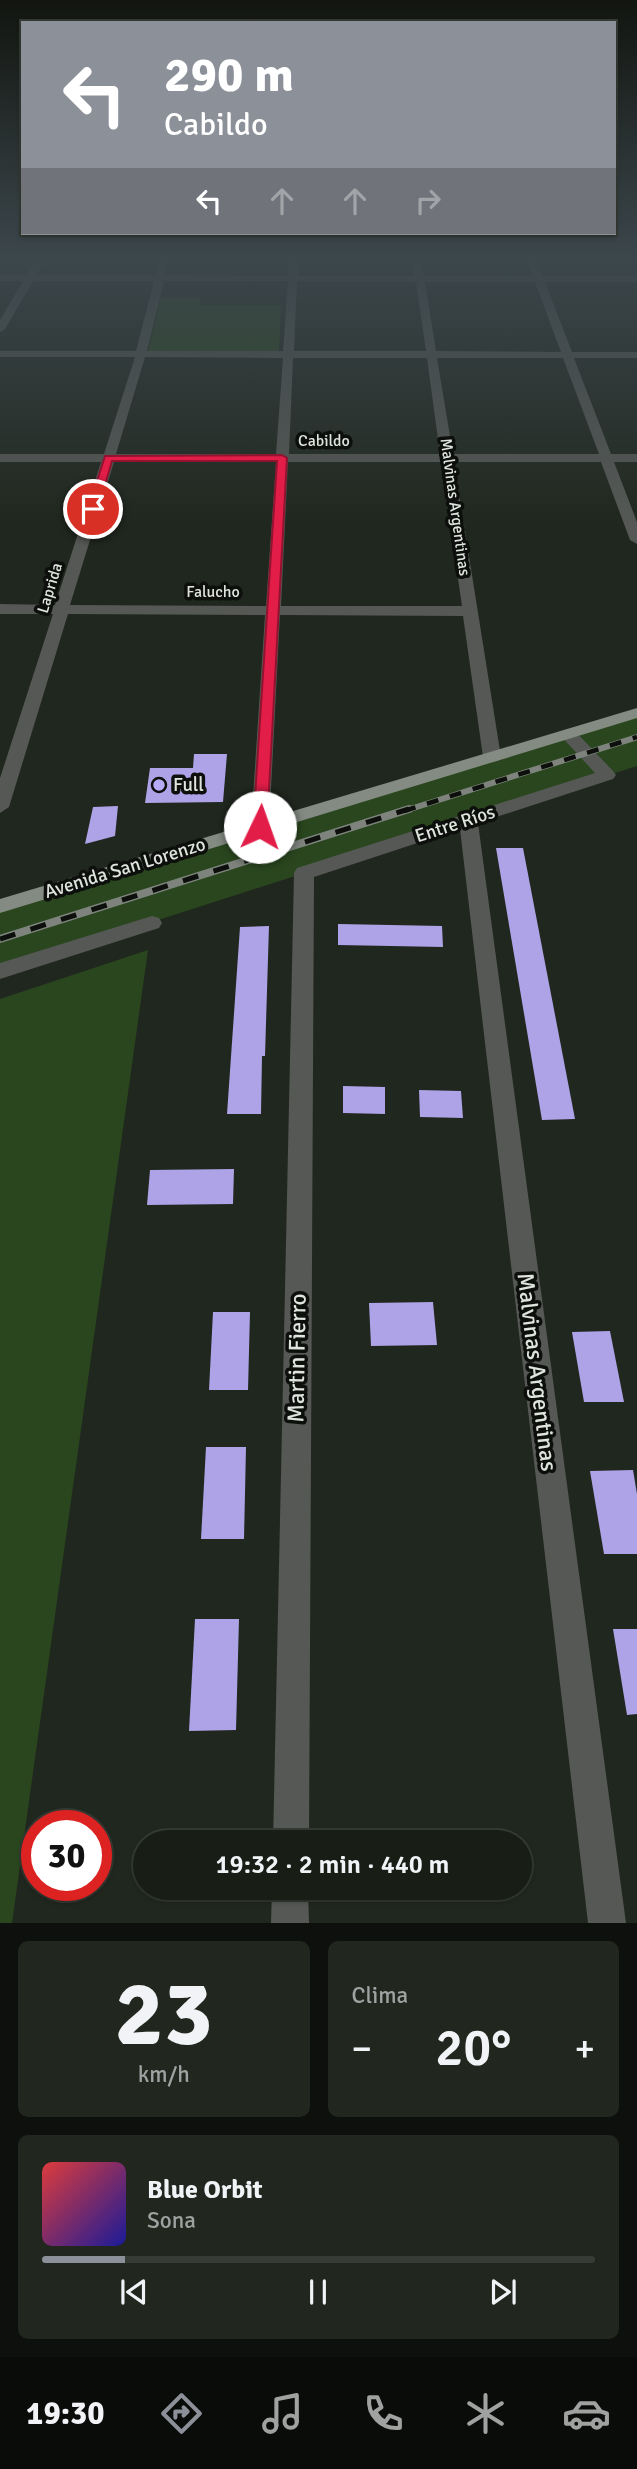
<!DOCTYPE html>
<html lang="es">
<head>
<meta charset="utf-8">
<style>
  :root { --surface:#181d16; --page:#21261f; --text:#f1f3f6; --muted:#9fa2a1; --line:#363b35; --accent:#8c9099 }
  body { margin:0; font-family:Signika,sans-serif; background:var(--page); color:var(--text); height:100vh; display:flex; flex-direction:column; font-size:26px; white-space:nowrap }
  * { box-sizing:border-box; margin:0 }
  p { font-size:23px; color:var(--muted) }
  .icon { flex:none; width:38px; height:38px; fill:none; stroke:currentColor; stroke-width:2; stroke-linecap:round; stroke-linejoin:round }
  .map { position:relative; height:1923px; overflow:hidden }
  .panel { display:flex; flex-direction:column; gap:18px; padding:18px; background:#0d100c; flex:1 }
  .panel>* { flex:none }
  .guide { position:absolute; left:21px; top:21px; width:595px; height:214px; border-radius:0px; box-shadow:0 2px 5px #0004,0 0 0 2px var(--line); background:#8c9099; color:#fff; overflow:hidden }
  .speed { position:absolute; left:21px; top:1810px; display:flex; gap:14px; font-size:35px; font-weight:700; text-align:center }
  .speed>* { display:grid; place-content:center; width:91px; height:91px; border-radius:50%; background:var(--surface); box-shadow:0 2px 5px #0004,0 0 0 2px var(--line); line-height:1 }
  .speed .limit { border:10px solid #d22; background:#fff; color:#111 }
  .pin { position:absolute; display:grid; place-items:center; width:60px; height:60px; color:#fff; margin:-30px; border:4px solid #fff; border-radius:50%; box-shadow:0 2px 7px #0007 }
  .me { position:absolute; width:77px; margin:-38px; rotate:3deg; stroke-linejoin:round; filter:drop-shadow(0 0 5px #0008) }
  .turn { display:flex; align-items:center; gap:24px; height:147px; padding:0 28px; font-size:32px }
  .turn .icon { width:91px; height:91px; stroke-width:2.5 }
  .turn b { display:block; font-size:49px; line-height:60px }
  .lanes { display:flex; align-items:center; height:66px; padding:0 28px; background:#0003; justify-content:center; gap:35px; direction:ltr }
  .lanes .off { opacity:.35 }
  .big { font-size:52px; font-weight:600; line-height:1.1 }
  .panel .tile { flex:1; display:flex; flex-direction:column; justify-content:center; gap:10px; min-width:0; padding:0 24px; border-radius:10px; background:var(--page) }
  .panel .dial { align-items:center; gap:0 }
  .dial b { font-size:91px; line-height:1 }
  .song { display:flex; align-items:center; gap:21px }
  .cover { width:84px; height:84px; border-radius:10px; background:linear-gradient(135deg,hsl(0 70% 55%),hsl(240 70% 35%)) }
  .played { height:7px; border-radius:4px; background:linear-gradient(90deg,var(--accent) 15%,var(--line) 15%) }
  .keys { display:flex; justify-content:space-around; direction:ltr }
  .heat { display:flex; justify-content:space-between; align-items:center; font-size:38px; direction:ltr }
  .panel .tiles { flex:1; display:grid; gap:18px; grid-template-columns:1fr 1fr }
  .tile:last-child { grid-column:span 2 }
  .trip { position:absolute; left:133px; top:1830px; width:399px; height:70px; border-radius:35px; background:var(--surface); box-shadow:0 2px 5px #0004,0 0 0 2px var(--line); font-weight:600; line-height:70px; text-align:center }
  .menu { display:flex; height:112px; justify-content:space-around; align-items:center; background:#0a0c09; color:var(--muted) }
  .menu .icon { width:49px; height:49px }
  .menu .current { color:var(--accent) }
  .menu b { font-size:32px; color:var(--text) }
  .map>svg:first-child { display:block }
  .green { fill:#29461e }
  .building { fill:#ada3e6 }
  .lines { fill:none; stroke-linecap:round; stroke-linejoin:round }
  .minor { fill:#555854; fill-rule:evenodd }
  .major { fill:#848b82; fill-rule:evenodd }
  .rail-far1-casing { stroke:#7e847d; stroke-width:6 }
  .rail-casing { stroke:#7e847d; stroke-width:8 }
  .rail-far1 { stroke:#0c0f0b; stroke-width:4.5; stroke-dasharray:12; stroke-linecap:butt }
  .rail { stroke:#0c0f0b; stroke-width:5; stroke-dasharray:16; stroke-linecap:butt }
  .route { fill:#e11d48; stroke:#92132f; stroke-width:2 }
  .poi-dot { fill:#b7abf8; stroke:#0c0f0b; stroke-width:2.5 }
  .labels { text-anchor:middle; dominant-baseline:central; stroke-width:7; stroke-linejoin:round; paint-order:stroke }
  .far-street-label { font-size:16px; fill:#e0e4df; stroke:#0c0f0b }
  .poi-label { font-size:19px; fill:#e0e4df; stroke:#0c0f0b; text-anchor:start }
  .street-label { font-size:19px; fill:#e0e4df; stroke:#0c0f0b }
  .near-street-label { font-size:23px; fill:#e0e4df; stroke:#0c0f0b }
</style>
</head>
<body>
<div class="map">
<svg width="637" height="1923" viewBox="0 0 637 1923">
  <rect width="100%" height="100%" fill="#20271e"/>
  <!-- green -->
  <g class="green">
    <polygon points="161,298 200,298 200,305 281,305 279,351 148,351"/>
    <polygon points="637,713 637,766 0,971 0,906"/>
    <polygon points="148,950 12,1923 0,1923 0,999"/>
  </g>
  <!-- building -->
  <g class="building">
    <polygon points="194,754 227,754 223,802 145,803 150,768 193,768"/>
    <polygon points="118,806 115,836 85,844 93,807"/>
    <polygon points="496,848 523,848 575,1119 542,1120"/>
    <polygon points="338,924 442,926 443,947 338,945"/>
    <polygon points="269,926 265,1056 262,1056 261,1114 227,1114 240,927"/>
    <polygon points="343,1086 385,1087 385,1114 343,1113"/>
    <polygon points="419,1090 461,1091 463,1118 420,1117"/>
    <polygon points="234,1169 233,1204 147,1205 150,1170"/>
    <polygon points="433,1302 437,1345 371,1346 369,1303"/>
    <polygon points="213,1312 250,1312 248,1390 209,1390"/>
    <polygon points="610,1331 624,1402 584,1402 572,1332"/>
    <polygon points="206,1447 246,1447 244,1539 201,1539"/>
    <polygon points="633,1470 637,1494 637,1554 604,1554 590,1471"/>
    <polygon points="195,1619 239,1619 236,1730 189,1731"/>
    <polygon points="613,1629 637,1629 637,1714 627,1715"/>
  </g>
  <g class="lines">
    <!-- minor -->
    <g class="minor">
      <path d="M 37,258 L 46,258 L 36,275 L 156,275 L 161,258 L 169,258 L 165,275 L 288,276 L 289,258 L 298,258 L 298,276 L 415,276 L 412,258 L 421,258 L 424,276 L 533,276 L 526,258 L 535,258 L 542,276 L 637,276 L 637,282 L 545,282 L 572,352 L 637,352 L 637,358 L 574,358 L 611,454 L 637,454 L 637,462 L 614,462 L 637,522 L 637,544 L 630,540 L 601,462 L 454,462 L 501,757 L 498,761 L 492,762 L 483,757 L 463,616 L 280,615 L 269,827 L 267,831 L 253,831 L 251,827 L 265,615 L 68,614 L 9,807 L 0,813 L 0,778 L 53,614 L 0,614 L 0,604 L 55,605 L 101,462 L 0,462 L 0,454 L 104,454 L 135,357 L 0,357 L 0,351 L 136,351 L 154,281 L 33,281 L 5,329 L 0,332 L 0,320 L 23,281 L 0,281 L 0,275 L 26,275 ZM 164,281 L 288,281 L 283,351 L 147,351 ZM 297,281 L 416,282 L 426,351 L 294,351 ZM 425,282 L 535,282 L 561,352 L 436,351 ZM 145,357 L 283,358 L 276,454 L 116,454 ZM 293,358 L 427,358 L 440,454 L 289,454 ZM 437,358 L 563,358 L 599,454 L 453,454 ZM 114,462 L 276,462 L 266,606 L 70,605 ZM 288,462 L 441,462 L 462,606 L 281,606 Z"/>
      <polygon points="568,729 574,730 613,771 616,775 613,779 478,823 626,1923 588,1923 460,829 314,877 309,1843 273,1843 294,873 297,868 595,773 559,734"/>
      <polygon points="152,916 159,918 162,923 159,928 0,979 0,963"/>
      <polygon points="272,1888 308,1888 309,1923 271,1923"/>
    </g>
    <!-- major -->
    <polygon class="major" points="637,708 637,718 0,913 0,899"/>
    <defs>
      <polyline id="rail-far1" points="404,811 637,737"/>
      <polyline id="rail" points="0,939 409,809"/>
    </defs>
    <!-- rail-far1 casing -->
    <use href="#rail-far1" class="rail-far1-casing"/>
    <!-- rail casing -->
    <use href="#rail" class="rail-casing"/>
    <!-- rail-far1 -->
    <use href="#rail-far1" class="rail-far1"/>
    <!-- rail -->
    <use href="#rail" class="rail"/>
  </g>
  <!-- sky -->
  <linearGradient id="sky" x2="0" y2="1"><stop stop-color="#121510"/><stop offset="0.49" stop-color="#3c474c"/><stop offset="1" stop-color="#3c474c" stop-opacity="0"/></linearGradient>
  <rect width="637" height="527" fill="url(#sky)"/>
  <!-- route -->
  <polygon class="route" points="282,455 287,458 267,827 260,832 253,827 277,461 112,461 98,509 93,512 88,509 105,456"/>
  <!-- markers -->
  <circle class="poi-dot" cx="159" cy="785" r="7"/>
  <g class="labels">
    <!-- far-street labels -->
    <g class="far-street-label">
      <text x="324" y="441">Cabildo</text>
      <text transform="translate(455 507) rotate(82)">Malvinas Argentinas</text>
      <text transform="translate(50 588) rotate(-73)">Laprida</text>
      <text x="213" y="592">Falucho</text>
    </g>
    <!-- poi labels -->
    <g class="poi-label">
      <text x="173" y="785">Full</text>
    </g>
    <!-- street labels -->
    <g class="street-label">
      <text transform="translate(455 824) rotate(-18)">Entre Ríos</text>
      <text transform="translate(125 868) rotate(-17)">Avenida San Lorenzo</text>
    </g>
    <!-- near-street labels -->
    <g class="near-street-label">
      <text transform="translate(297 1358) rotate(-89)">Martin Fierro</text>
      <text transform="translate(537 1372) rotate(83)">Malvinas Argentinas</text>
    </g>
  </g>
</svg>
<div class="speed"><div class="limit">30</div></div>
<div class="pin" style="left:93px;top:509px;background:#d93025"><svg class="icon" aria-label="arrive" viewBox="0 0 24 24"><path d="M6 21V4h12l-3 4 3 4H6"/></svg></div>
<svg class="me" style="left:260px;top:827px" viewBox="-20 -20 40 40"><circle r="19" fill="#fff"/><path d="M0-13L10 11 0 6-10 11z" fill="#e11d48"/></svg>
<div class="trip">19:32 · 2 min · 440 m</div>
<div class="guide">
<div class="turn"><svg class="icon" aria-label="left" viewBox="0 0 24 24"><path d="M17 20v-9H6M10 6l-5 5 5 5"/></svg><div><b>290 m</b>Cabildo</div></div>
<div class="lanes"><svg class="icon" aria-label="left" viewBox="0 0 24 24"><path d="M17 20v-9H6M10 6l-5 5 5 5"/></svg><svg class="icon off" aria-label="ahead" viewBox="0 0 24 24"><path d="M12 20V5M6 11l6-6 6 6"/></svg><svg class="icon off" aria-label="ahead" viewBox="0 0 24 24"><path d="M12 20V5M6 11l6-6 6 6"/></svg><svg class="icon off" aria-label="right" viewBox="0 0 24 24"><path d="M7 20v-9h11M14 6l5 5-5 5"/></svg></div>
</div>
</div>
<section class="panel">
<div class="tiles">
<div class="tile dial"><b>23</b><p>km/h</p></div>
<div class="tile"><p>Clima</p>
<div class="heat"><a>−</a><b class="big">20°</b><a>+</a></div>
</div>
<div class="tile">
<div class="song"><i class="cover"></i><div><b>Blue Orbit</b><p>Sona</p></div></div>
<div class="played"></div>
<div class="keys"><svg class="icon" aria-label="previous" viewBox="0 0 24 24"><path d="M18 5L8 12l10 7zM5 5v14"/></svg><svg class="icon" aria-label="pause" viewBox="0 0 24 24"><path d="M8 5v14M16 5v14"/></svg><svg class="icon" aria-label="next" viewBox="0 0 24 24"><path d="M6 5l10 7-10 7zM19 5v14"/></svg></div>
</div>
</div>
</section>
<nav class="menu">
<b>19:30</b>
<svg class="icon current" aria-label="directions" viewBox="0 0 24 24"><path d="M12 3l9 9-9 9-9-9zM9 14v-3h6M13 9l2 2-2 2"/></svg>
<svg class="icon" aria-label="music" viewBox="0 0 24 24"><path d="M9 18V5l10-2v13"/><circle cx="6" cy="18" r="3"/><circle cx="16" cy="16" r="3"/></svg>
<svg class="icon" aria-label="phone" viewBox="0 0 24 24"><path d="M5 4h4l2 5-3 2q2 4 5 5l2-3 5 2v4C11 20 4 13 5 4z"/></svg>
<svg class="icon" aria-label="climate" viewBox="0 0 24 24"><path d="M12 3v18M4 7l16 10M4 17L20 7"/></svg>
<svg class="icon" aria-label="car" viewBox="0 0 24 24"><path d="M5 17H2v-5l4-1 3-4h7l3 4 3 1v5h-3M9 17h6M6 11h13"/><circle cx="7" cy="17" r="2"/><circle cx="17" cy="17" r="2"/></svg>
</nav>
</body>
</html>
